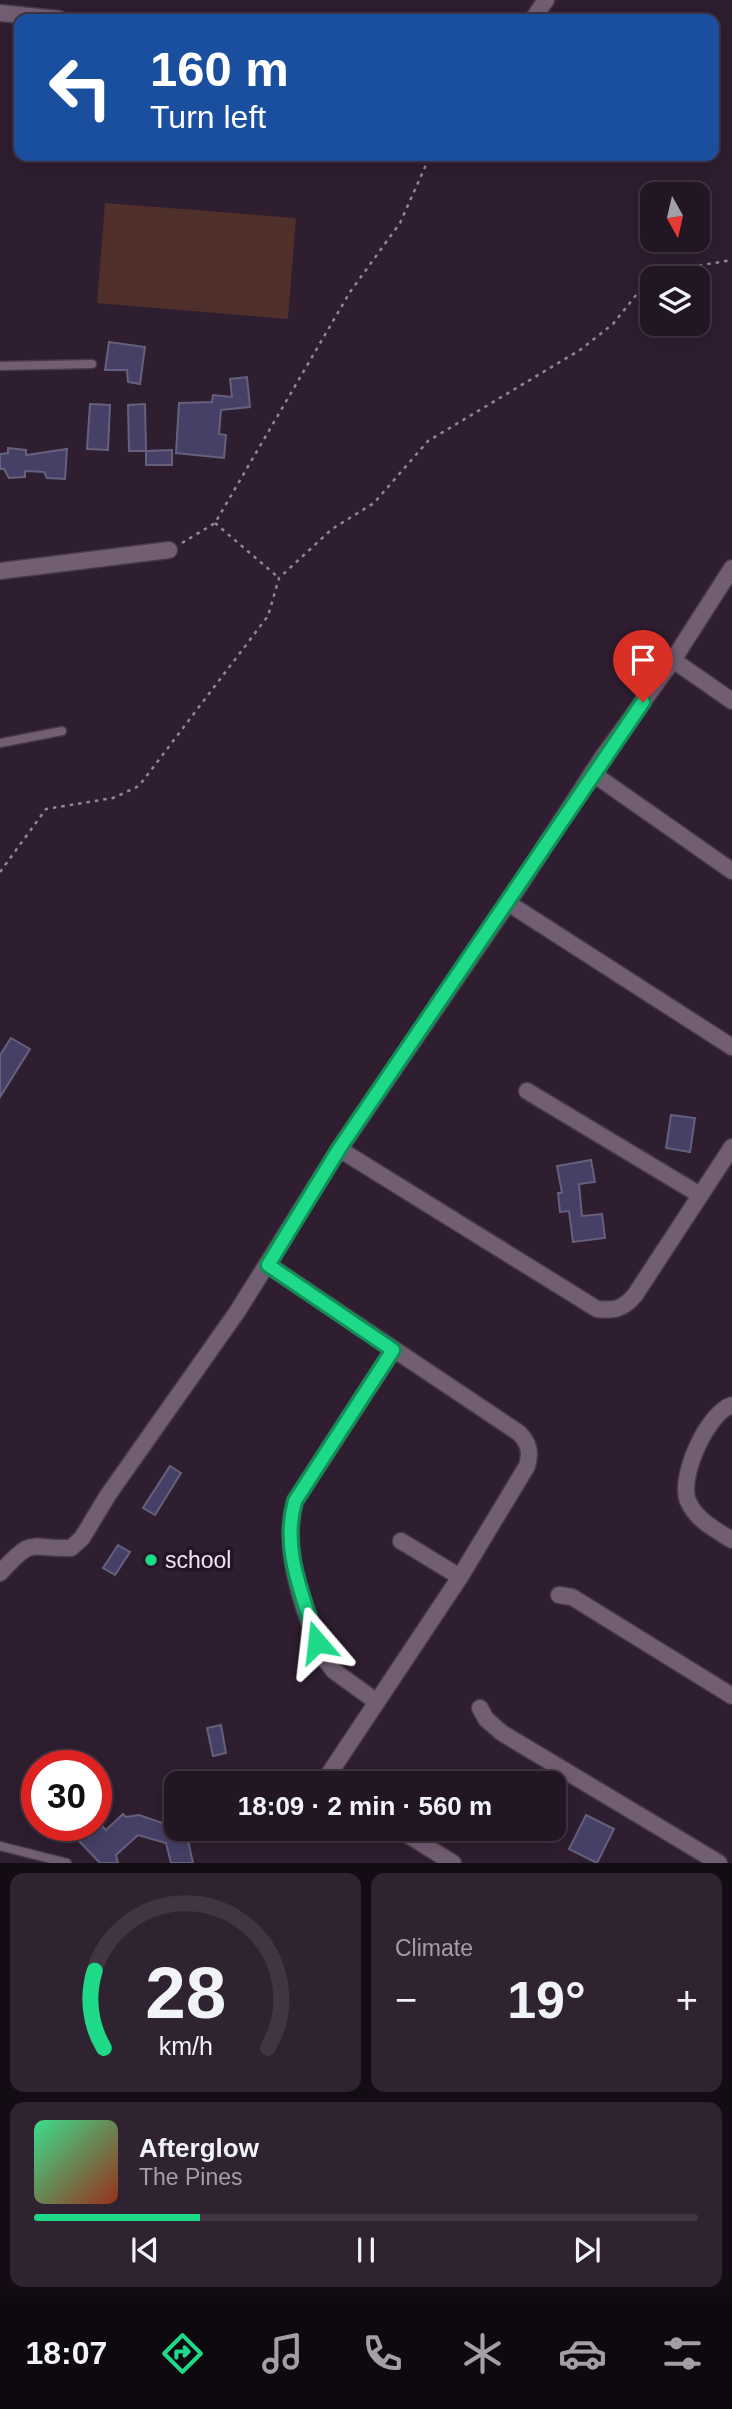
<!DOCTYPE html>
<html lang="en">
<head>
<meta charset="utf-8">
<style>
  :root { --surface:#231624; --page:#2f2331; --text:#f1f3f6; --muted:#a39fa6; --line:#403541; --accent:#1dd988 }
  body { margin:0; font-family:Arial,sans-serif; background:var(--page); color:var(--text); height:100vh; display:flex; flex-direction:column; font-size:26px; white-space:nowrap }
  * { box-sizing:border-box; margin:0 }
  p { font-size:23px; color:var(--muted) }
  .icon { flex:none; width:38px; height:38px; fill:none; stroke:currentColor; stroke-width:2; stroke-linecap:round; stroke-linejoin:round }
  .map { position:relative; height:1863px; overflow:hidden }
  .sheet { display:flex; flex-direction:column; gap:10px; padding:10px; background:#130c14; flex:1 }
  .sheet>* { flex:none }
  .banner { position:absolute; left:14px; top:14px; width:705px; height:147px; border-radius:14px; box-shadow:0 4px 18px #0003,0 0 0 2px var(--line); background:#1a4fa0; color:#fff; overflow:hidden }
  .needle { width:46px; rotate:172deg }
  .buttons { position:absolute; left:640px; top:182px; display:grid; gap:14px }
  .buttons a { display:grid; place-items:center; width:70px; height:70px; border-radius:14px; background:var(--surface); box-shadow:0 4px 18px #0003,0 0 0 2px var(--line); font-size:35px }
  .speed { position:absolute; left:21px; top:1750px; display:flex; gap:14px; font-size:35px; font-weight:700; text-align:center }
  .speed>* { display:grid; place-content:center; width:91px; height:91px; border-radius:50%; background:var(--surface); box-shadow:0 4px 18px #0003,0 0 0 2px var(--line); line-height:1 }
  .speed .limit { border:10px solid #d22; background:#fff; color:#111 }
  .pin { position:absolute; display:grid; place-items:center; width:60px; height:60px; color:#fff; margin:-72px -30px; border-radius:50% 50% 50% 0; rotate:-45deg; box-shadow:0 0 7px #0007 }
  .pin .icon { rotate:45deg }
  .me { position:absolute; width:77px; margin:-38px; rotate:343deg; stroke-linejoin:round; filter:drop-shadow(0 0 5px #0008) }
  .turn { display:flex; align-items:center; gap:24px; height:147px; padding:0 21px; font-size:32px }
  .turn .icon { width:91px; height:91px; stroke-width:2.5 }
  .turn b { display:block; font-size:49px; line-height:60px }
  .big { font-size:52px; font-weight:700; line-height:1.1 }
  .sheet .card { flex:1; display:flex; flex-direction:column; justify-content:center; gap:10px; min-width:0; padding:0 24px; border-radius:14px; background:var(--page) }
  .sheet .dial { align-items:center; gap:0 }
  .dial svg { height:182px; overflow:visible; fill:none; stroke:var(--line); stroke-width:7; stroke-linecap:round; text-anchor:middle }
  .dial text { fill:var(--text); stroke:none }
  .song { display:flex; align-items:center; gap:21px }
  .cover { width:84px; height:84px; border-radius:10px; background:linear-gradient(135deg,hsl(150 70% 55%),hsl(10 70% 35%)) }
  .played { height:7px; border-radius:4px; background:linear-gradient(90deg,var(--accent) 25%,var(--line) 25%) }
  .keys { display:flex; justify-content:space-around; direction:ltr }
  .heat { display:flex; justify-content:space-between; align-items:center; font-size:38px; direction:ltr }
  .sheet .tiles { flex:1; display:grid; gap:10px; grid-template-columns:1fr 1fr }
  .card:last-child { grid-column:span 2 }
  .trip { position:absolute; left:164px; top:1771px; width:402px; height:70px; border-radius:14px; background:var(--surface); box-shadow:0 4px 18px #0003,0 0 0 2px var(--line); font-weight:700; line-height:70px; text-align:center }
  .dock { display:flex; height:112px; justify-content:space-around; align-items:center; background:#0e090e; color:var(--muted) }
  .dock .icon { width:49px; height:49px }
  .dock .selected { color:var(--accent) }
  .dock b { font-size:32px; color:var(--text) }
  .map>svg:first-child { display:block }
  .green { fill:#4f302a }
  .building { fill:#464067; stroke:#65617c; stroke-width:2 }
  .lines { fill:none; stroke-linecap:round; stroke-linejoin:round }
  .lane-casing { stroke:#463848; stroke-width:11 }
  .street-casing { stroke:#463848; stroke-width:19 }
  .path { stroke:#948695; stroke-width:2.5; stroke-dasharray:3.5 5; stroke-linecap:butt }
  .lane { stroke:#725e73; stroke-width:8 }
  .street { stroke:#725e73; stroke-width:16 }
  .route-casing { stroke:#138d58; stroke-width:18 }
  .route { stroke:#1dd988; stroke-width:12 }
  .poi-dot { fill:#1dd988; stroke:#251426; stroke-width:2.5 }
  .labels { text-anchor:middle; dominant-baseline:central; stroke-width:7; stroke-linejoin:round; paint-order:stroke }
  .poi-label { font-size:23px; fill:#f0e4f1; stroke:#251426; text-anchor:start }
</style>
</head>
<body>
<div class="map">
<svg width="732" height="1863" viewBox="0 0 732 1863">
  <rect width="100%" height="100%" fill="#2f1d30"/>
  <!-- green -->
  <polygon class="green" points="105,203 296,218 288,319 97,303"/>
  <!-- building -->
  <g class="building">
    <polygon points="109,342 145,347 140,384 128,382 127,370 105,370"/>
    <polygon points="247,377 250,407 221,410 219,434 226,435 224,458 176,453 179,403 212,402 213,395 232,397 230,379"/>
    <polygon points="90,404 110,405 108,450 87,449"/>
    <polygon points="145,404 146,451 129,451 128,405"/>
    <polygon points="8,448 26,450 26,455 67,449 65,479 47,478 44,472 25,471 25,477 9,478 4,469 0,469 0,454 8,453"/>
    <polygon points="172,450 172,465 146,465 146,451"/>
    <polygon points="11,1038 30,1049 0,1097 0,1055"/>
    <polygon points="671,1115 695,1118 690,1152 666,1148"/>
    <polygon points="591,1160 595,1182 579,1184 582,1216 602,1214 605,1238 573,1242 569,1211 560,1212 558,1193 562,1193 557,1166"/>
    <polygon points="170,1466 181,1473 155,1515 143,1508"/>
    <polygon points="118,1545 130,1552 115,1575 103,1568"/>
    <polygon points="221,1725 226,1753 213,1756 207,1728"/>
    <polygon points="123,1814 126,1817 139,1815 186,1831 193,1863 171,1863 166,1843 138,1835 116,1855 118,1863 100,1863 78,1840 98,1822 106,1830"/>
    <polygon points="586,1815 614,1829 597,1863 569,1849"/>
  </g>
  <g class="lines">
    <defs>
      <g id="lane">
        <polyline points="0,366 92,364"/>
        <polyline points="0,743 62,731"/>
        <polyline points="0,1846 67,1863"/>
      </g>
      <g id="street">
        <polyline points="0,13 59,19"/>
        <polyline points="533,19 546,0"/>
        <polyline points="0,571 169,550"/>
        <polyline points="673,660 732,701"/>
        <polyline points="592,773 732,871"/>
        <polyline points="508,903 732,1047"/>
        <polyline points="527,1091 700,1195"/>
        <path d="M 339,1149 L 597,1309 C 615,1311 623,1309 635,1295 L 732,1147"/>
        <path d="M 268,1265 L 519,1433 C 529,1443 531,1452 527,1466 L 460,1577 L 323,1783"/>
        <path d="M 732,1405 C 708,1412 678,1477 688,1501 C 696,1520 716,1530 732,1540"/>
        <polyline points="401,1541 460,1577"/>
        <path d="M 0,1573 C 34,1536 27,1549 71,1548 L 82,1538 L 108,1495 L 237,1312 L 339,1149 L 508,903 L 602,758 L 673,660 L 732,568"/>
        <polyline points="559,1595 572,1597 732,1696"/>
        <path d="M 377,1702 L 334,1671 L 324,1658 C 303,1612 281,1550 295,1501 L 393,1350"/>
        <polyline points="480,1708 486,1719 502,1733 719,1863"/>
        <polyline points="400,1830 453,1863"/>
      </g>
    </defs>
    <!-- lane casing -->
    <use href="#lane" class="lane-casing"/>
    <!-- street casing -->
    <use href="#street" class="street-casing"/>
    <!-- path -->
    <g class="path">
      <polyline points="659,278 672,270 732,260"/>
      <polyline points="215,523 279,578"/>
      <polyline points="182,543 215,523 350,292 400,223 430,156"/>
      <polyline points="0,872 46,809 113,798 139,786 268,616 279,578 332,529 374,503 428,441 580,350 613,324 641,289 653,282"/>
    </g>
    <!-- lane -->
    <use href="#lane" class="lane"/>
    <!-- street -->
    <use href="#street" class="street"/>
  </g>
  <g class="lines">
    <defs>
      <path id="route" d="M 317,1642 C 303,1595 281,1550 295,1501 L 393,1350 L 268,1265 L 339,1149 L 643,702"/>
    </defs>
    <!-- route casing -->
    <use href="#route" class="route-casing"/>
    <!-- route -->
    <use href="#route" class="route"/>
  </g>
  <!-- markers -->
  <circle class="poi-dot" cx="151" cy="1560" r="7"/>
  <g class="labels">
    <!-- poi labels -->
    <g class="poi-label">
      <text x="165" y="1560">school</text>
    </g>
  </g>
</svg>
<div class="buttons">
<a><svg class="needle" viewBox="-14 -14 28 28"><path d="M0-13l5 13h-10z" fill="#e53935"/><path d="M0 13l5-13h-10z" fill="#a39fa6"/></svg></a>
<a><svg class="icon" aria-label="layers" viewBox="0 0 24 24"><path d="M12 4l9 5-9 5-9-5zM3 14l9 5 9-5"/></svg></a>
</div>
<div class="speed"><div class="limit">30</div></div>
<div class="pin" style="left:643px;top:702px;background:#d93025"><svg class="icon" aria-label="arrive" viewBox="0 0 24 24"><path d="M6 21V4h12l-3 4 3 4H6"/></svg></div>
<svg class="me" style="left:317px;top:1642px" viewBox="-20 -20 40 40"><path d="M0-17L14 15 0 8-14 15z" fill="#1dd988" stroke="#fff" stroke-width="4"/></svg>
<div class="trip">18:09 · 2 min · 560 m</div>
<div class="banner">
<div class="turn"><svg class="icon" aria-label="left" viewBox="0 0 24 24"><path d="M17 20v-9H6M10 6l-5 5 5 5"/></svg><div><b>160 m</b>Turn left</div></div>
</div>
</div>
<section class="sheet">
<div class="tiles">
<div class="card dial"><svg viewBox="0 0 100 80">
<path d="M14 69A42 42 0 1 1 86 69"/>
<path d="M14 69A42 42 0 0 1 10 35" stroke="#1dd988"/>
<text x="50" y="56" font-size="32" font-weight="700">28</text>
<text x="50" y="72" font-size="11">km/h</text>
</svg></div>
<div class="card"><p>Climate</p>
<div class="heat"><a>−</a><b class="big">19°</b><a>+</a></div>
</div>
<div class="card">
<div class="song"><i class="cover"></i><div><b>Afterglow</b><p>The Pines</p></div></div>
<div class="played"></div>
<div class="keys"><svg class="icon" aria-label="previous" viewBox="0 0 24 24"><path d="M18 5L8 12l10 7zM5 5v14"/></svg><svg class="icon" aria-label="pause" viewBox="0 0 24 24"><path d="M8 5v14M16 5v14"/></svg><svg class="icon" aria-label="next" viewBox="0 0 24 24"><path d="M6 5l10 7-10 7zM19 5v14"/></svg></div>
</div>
</div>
</section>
<nav class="dock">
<b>18:07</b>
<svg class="icon selected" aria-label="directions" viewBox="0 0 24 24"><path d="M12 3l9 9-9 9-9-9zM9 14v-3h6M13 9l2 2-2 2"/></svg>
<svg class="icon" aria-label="music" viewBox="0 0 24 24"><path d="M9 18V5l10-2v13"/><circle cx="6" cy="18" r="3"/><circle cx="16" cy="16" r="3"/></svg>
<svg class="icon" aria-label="phone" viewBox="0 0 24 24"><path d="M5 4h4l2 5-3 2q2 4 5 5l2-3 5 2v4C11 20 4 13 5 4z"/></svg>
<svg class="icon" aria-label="climate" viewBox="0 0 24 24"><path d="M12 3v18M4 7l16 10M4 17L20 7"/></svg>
<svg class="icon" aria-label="car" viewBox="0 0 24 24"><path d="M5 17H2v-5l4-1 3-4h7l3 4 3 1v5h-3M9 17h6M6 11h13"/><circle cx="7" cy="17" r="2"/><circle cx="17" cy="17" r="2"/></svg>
<svg class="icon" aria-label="filters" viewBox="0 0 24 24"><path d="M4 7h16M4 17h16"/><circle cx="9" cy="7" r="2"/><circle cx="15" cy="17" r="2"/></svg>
</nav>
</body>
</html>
